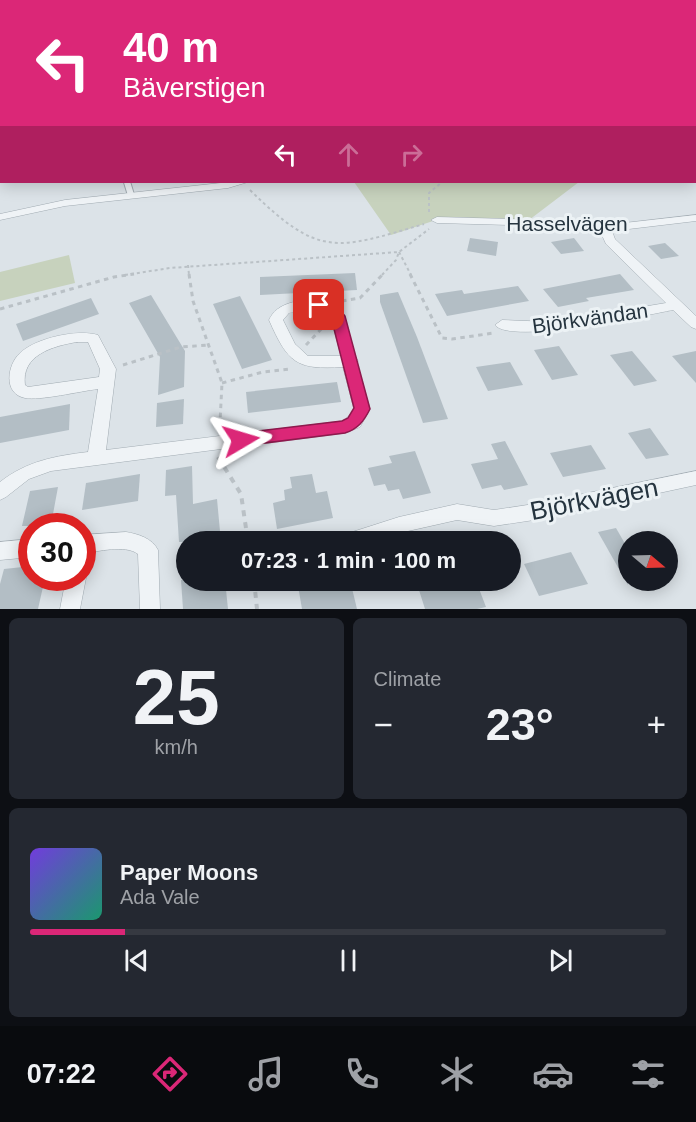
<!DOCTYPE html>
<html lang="en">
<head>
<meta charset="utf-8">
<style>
  :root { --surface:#171b24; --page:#242831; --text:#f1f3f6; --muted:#9ea1a6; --line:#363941; --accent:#db2777 }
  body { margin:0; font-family:Arial,sans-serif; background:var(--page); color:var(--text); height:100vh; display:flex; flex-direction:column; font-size:22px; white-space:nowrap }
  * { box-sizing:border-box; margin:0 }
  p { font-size:20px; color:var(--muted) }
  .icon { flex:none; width:33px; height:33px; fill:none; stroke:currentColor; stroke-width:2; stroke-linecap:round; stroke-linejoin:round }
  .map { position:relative; height:609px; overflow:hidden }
  .sheet { display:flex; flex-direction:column; gap:9px; padding:9px; background:#0d0f14; flex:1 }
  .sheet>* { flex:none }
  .banner { position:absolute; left:0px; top:0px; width:696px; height:183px; box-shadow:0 3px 15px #0003; background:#db2777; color:#fff; overflow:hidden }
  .needle { width:39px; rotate:109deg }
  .controls { position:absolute; left:618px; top:531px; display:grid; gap:12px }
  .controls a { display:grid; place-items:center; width:60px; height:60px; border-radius:50%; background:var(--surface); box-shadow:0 3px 15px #0003; font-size:30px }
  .speed { position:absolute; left:18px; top:513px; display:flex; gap:12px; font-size:30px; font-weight:700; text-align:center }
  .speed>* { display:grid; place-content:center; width:78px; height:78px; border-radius:50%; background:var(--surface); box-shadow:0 3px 15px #0003; line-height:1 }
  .speed .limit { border:9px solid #d22; background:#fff; color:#111 }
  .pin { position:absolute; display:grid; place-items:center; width:51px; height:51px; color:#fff; margin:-26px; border-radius:12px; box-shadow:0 3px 9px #0006 }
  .me { position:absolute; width:66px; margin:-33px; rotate:83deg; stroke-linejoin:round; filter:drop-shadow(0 0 4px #0008) }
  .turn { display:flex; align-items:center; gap:21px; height:126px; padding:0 24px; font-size:27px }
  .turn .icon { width:78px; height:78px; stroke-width:2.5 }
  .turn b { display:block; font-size:42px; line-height:51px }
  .lanes { display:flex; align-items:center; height:57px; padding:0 24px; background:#0003; justify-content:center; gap:30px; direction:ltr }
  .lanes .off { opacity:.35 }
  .big { font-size:45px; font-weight:800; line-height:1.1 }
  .sheet .card { flex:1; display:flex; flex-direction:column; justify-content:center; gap:9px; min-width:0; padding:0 21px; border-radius:9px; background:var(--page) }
  .sheet .dial { align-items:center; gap:0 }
  .dial b { font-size:78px; line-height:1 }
  .song { display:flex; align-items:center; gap:18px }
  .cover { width:72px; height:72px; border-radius:9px; background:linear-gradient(135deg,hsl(260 70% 55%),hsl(160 70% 35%)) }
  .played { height:6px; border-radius:3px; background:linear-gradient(90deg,var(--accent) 15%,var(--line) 15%) }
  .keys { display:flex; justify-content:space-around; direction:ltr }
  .heat { display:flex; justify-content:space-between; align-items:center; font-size:33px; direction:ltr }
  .sheet .tiles { flex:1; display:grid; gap:9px; grid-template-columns:1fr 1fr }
  .card:last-child { grid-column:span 2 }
  .trip { position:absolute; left:176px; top:531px; width:345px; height:60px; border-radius:30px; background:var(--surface); box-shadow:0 3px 15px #0003; font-weight:800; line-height:60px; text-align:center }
  .tabs { display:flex; height:96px; justify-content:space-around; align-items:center; background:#090b0e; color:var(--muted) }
  .tabs .icon { width:42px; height:42px }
  .tabs .current { color:var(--accent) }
  .tabs b { font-size:27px; color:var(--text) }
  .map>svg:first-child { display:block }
  .green { fill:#c7d2bd }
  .building { fill:#b3bec5 }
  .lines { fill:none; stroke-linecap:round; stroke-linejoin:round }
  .lane-casing { stroke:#a1abb2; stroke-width:8 }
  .street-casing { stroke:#a1abb2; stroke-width:1 }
  .path-far3 { stroke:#bac1c6; stroke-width:1.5; stroke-dasharray:2 2; stroke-linecap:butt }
  .path-far2 { stroke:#bac1c6; stroke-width:2; stroke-dasharray:3 3; stroke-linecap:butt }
  .path-far1 { stroke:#bac1c6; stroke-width:3; stroke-dasharray:4.5 4.5; stroke-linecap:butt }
  .path { stroke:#bac1c6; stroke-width:4; stroke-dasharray:6 6; stroke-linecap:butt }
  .lane { stroke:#eff3f6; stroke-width:6 }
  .street { fill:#eff3f6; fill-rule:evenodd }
  .route { fill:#db2777; stroke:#8e194d; stroke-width:1.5 }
  .labels { text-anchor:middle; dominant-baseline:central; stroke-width:6; stroke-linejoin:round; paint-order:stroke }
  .street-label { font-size:21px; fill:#25343f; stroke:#ecf2f5 }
  .near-street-label { font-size:26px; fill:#25343f; stroke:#ecf2f5 }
</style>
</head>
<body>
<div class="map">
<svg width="696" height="609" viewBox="0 0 696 609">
  <rect width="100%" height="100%" fill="#dce3e8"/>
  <!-- green -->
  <g class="green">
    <polygon points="354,182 579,182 529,220 445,217 391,235"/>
    <polygon points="69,255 75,283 0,301 0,272"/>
  </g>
  <!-- building -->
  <g class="building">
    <polygon points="470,238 498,242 496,256 467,251"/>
    <polygon points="574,238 584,251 561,254 551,242"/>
    <polygon points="665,243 679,256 661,259 648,246"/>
    <polygon points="355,273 357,290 260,295 260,277"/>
    <polygon points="620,274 634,290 586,298 589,301 558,307 543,289"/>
    <polygon points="518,286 529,301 447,316 435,294 462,290 464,294"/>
    <polygon points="398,292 417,337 448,419 423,423 380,302 380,295"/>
    <polygon points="151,295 185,351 184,387 158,395 160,357 129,303"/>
    <polygon points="240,296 272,360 242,369 213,304"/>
    <polygon points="91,298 99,314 23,341 16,324"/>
    <polygon points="559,346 578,375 552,380 534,350"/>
    <polygon points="632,351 657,381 634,386 610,355"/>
    <polygon points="696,351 696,383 672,356"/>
    <polygon points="510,362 523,385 488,391 476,367"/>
    <polygon points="337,382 341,402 248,413 246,392"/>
    <polygon points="184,399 183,424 156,427 157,403"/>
    <polygon points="70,404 69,430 0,443 0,417"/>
    <polygon points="650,428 669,455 646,459 628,433"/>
    <polygon points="505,441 528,485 504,490 501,485 482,489 471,464 498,459 491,444"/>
    <polygon points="591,445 606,469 563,477 550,453"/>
    <polygon points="415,451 431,493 403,499 399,489 388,491 385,484 374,486 368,468 392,463 389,456"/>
    <polygon points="192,466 193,504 217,499 221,542 179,542 176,495 165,496 166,470"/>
    <polygon points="140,474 138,501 82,510 86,483"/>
    <polygon points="312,474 316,493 327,491 333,518 277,529 273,503 285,500 284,490 292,488 290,477"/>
    <polygon points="58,487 53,514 41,516 39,526 22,526 30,491"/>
    <polygon points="616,528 628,549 628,585 598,532"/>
    <polygon points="571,552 588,584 539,596 524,564"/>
    <polygon points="32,566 32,578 45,578 38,609 0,609 0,584 4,569"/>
    <polygon points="181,580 225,580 228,609 183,609"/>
    <polygon points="297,580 350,580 357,609 302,609"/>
    <polygon points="433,580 469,580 471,587 478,586 486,607 477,609 425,609 418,587 434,584"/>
  </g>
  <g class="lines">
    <defs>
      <polyline id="lane" points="127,182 131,195"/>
      <g id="street">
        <polygon points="201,0 207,0 200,2"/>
        <polygon points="676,0 682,0 674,2"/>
        <rect x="694" y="70" width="2" height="5"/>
        <rect x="0" y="94" width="2" height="6"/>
        <rect x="0" y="126" width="2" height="6"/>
        <polygon points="230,182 248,182 228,188 65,206 0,220 0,214 65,200"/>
        <path d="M 696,215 L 696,221 L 612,231 L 615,239 L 696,316 L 696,329 L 691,327 L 673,310 C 646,315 511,345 495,325 L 502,320 L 552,322 L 666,303 L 606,244 L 600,231 L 582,227 L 437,223 L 431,220 L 437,217 L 582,221 L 606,225 Z"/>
        <path d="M 318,300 C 360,308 340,336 358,361 L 357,363 L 370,409 L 360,427 L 345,433 L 51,471 L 29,479 L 6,497 L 0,500 L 0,482 C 27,461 55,456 88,452 L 98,389 C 81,391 39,401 25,398 C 3,394 7,365 20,353 C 36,338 77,329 98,335 L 116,369 L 106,450 L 342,421 L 348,417 L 354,409 L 343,367 C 296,370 288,363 269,320 C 277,302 299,300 318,300 ZM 318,309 L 330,314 L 341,356 L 308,356 L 295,344 L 283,320 L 289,313 ZM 77,342 L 88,342 L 100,369 L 99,377 L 28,387 L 25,385 C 21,355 53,346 77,342 Z"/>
        <polygon points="696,471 696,485 534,520 494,526 457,520 399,533 375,542 343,540 346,534 399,517 457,504 494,510 534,504"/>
        <path d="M 126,532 C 138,534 152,538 158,550 L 160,609 L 140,609 L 138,554 C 124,544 99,552 82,553 L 82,535 Z"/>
        <polygon points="32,539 32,557 0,560 0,542"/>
        <polygon points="82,571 86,578 80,609 60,609 66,578 82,578"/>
      </g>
    </defs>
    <!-- lane casing -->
    <use href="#lane" class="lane-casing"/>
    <!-- street casing -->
    <use href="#street" class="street-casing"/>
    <!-- path-far3 -->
    <g class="path-far3">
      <polyline points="3,2 8,0"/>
      <polyline points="75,2 79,0"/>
      <polyline points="272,2 274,0"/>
    </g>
    <!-- path-far2 -->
    <g class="path-far2">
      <path d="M 250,190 C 319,258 336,250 424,224"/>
      <polyline points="429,212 429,193 442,182"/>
      <polyline points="399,252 411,275"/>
      <polyline points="188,265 189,275"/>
      <polyline points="125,275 170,268 399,252 429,229"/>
      <polyline points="382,275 396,260 399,252"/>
    </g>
    <!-- path-far1 -->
    <g class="path-far1">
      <polyline points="189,274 193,301 222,383 220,422"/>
      <polyline points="410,274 442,338 452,339 494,333"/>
      <polyline points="342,301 360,298 383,274"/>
      <polyline points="0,309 114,277 134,274"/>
      <polyline points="306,345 324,326"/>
      <polyline points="123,365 181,347 209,345"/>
      <polyline points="222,383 263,372 291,369"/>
    </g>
    <!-- path -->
    <g class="path">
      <polyline points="220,429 220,420"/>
      <polyline points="218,457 241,494 248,542"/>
      <polyline points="254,580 257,609"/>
    </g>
    <!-- lane -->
    <use href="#lane" class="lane"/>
    <!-- street -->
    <use href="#street" class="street"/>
  </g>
  <!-- route -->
  <path class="route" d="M 319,301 L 336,305 L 345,316 L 370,409 C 364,421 358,429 345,433 L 241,446 L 235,444 L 232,440 L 235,435 L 241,433 L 342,421 L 348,418 L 354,408 L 331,317 L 326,311 L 314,308 L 312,305 Z"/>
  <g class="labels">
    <!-- street labels -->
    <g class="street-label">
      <text x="567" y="223">Hasselvägen</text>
      <text transform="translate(590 318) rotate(-8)">Björkvändan</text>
    </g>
    <!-- near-street labels -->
    <g class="near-street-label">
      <text transform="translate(594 499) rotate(-11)">Björkvägen</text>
    </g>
  </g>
</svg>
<div class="controls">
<a><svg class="needle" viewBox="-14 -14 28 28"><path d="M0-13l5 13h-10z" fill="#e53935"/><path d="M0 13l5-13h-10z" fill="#9ea1a6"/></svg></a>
</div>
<div class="speed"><div class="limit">30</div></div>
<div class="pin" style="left:319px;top:305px;background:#d93025"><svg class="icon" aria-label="arrive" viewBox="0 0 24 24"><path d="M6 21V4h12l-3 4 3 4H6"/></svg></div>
<svg class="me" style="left:241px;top:440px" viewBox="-20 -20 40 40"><path d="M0-17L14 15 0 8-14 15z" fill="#db2777" stroke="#fff" stroke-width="4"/></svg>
<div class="trip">07:23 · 1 min · 100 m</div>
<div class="banner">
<div class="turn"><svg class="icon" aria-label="left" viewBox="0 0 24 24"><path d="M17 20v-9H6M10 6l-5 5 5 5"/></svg><div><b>40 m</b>Bäverstigen</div></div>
<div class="lanes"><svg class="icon" aria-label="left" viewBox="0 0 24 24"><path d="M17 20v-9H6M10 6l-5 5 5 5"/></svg><svg class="icon off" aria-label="ahead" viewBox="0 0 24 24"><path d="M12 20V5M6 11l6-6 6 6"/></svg><svg class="icon off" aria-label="right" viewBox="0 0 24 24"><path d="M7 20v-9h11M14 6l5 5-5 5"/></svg></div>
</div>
</div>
<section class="sheet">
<div class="tiles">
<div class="card dial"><b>25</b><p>km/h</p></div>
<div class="card"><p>Climate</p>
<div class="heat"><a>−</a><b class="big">23°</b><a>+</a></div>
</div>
<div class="card">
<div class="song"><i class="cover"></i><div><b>Paper Moons</b><p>Ada Vale</p></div></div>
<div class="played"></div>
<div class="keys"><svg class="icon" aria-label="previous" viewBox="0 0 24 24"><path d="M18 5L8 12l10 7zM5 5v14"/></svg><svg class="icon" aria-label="pause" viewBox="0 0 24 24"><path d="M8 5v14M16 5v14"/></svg><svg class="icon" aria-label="next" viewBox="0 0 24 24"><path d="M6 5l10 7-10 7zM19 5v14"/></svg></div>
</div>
</div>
</section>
<nav class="tabs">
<b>07:22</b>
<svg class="icon current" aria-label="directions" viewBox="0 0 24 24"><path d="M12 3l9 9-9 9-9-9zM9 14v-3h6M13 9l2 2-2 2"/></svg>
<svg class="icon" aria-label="music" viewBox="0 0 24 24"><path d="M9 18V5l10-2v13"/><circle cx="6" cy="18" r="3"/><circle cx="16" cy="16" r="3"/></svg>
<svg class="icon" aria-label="phone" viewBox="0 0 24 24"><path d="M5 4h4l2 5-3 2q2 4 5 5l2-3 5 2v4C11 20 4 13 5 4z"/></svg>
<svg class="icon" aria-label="climate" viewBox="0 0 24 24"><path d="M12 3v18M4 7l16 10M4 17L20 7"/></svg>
<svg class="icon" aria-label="car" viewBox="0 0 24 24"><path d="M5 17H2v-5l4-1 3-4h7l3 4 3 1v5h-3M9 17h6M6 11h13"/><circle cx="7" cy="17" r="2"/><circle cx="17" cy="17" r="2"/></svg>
<svg class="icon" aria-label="filters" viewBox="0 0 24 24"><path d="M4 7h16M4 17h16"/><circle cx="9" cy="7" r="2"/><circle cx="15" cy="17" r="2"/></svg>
</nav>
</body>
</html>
